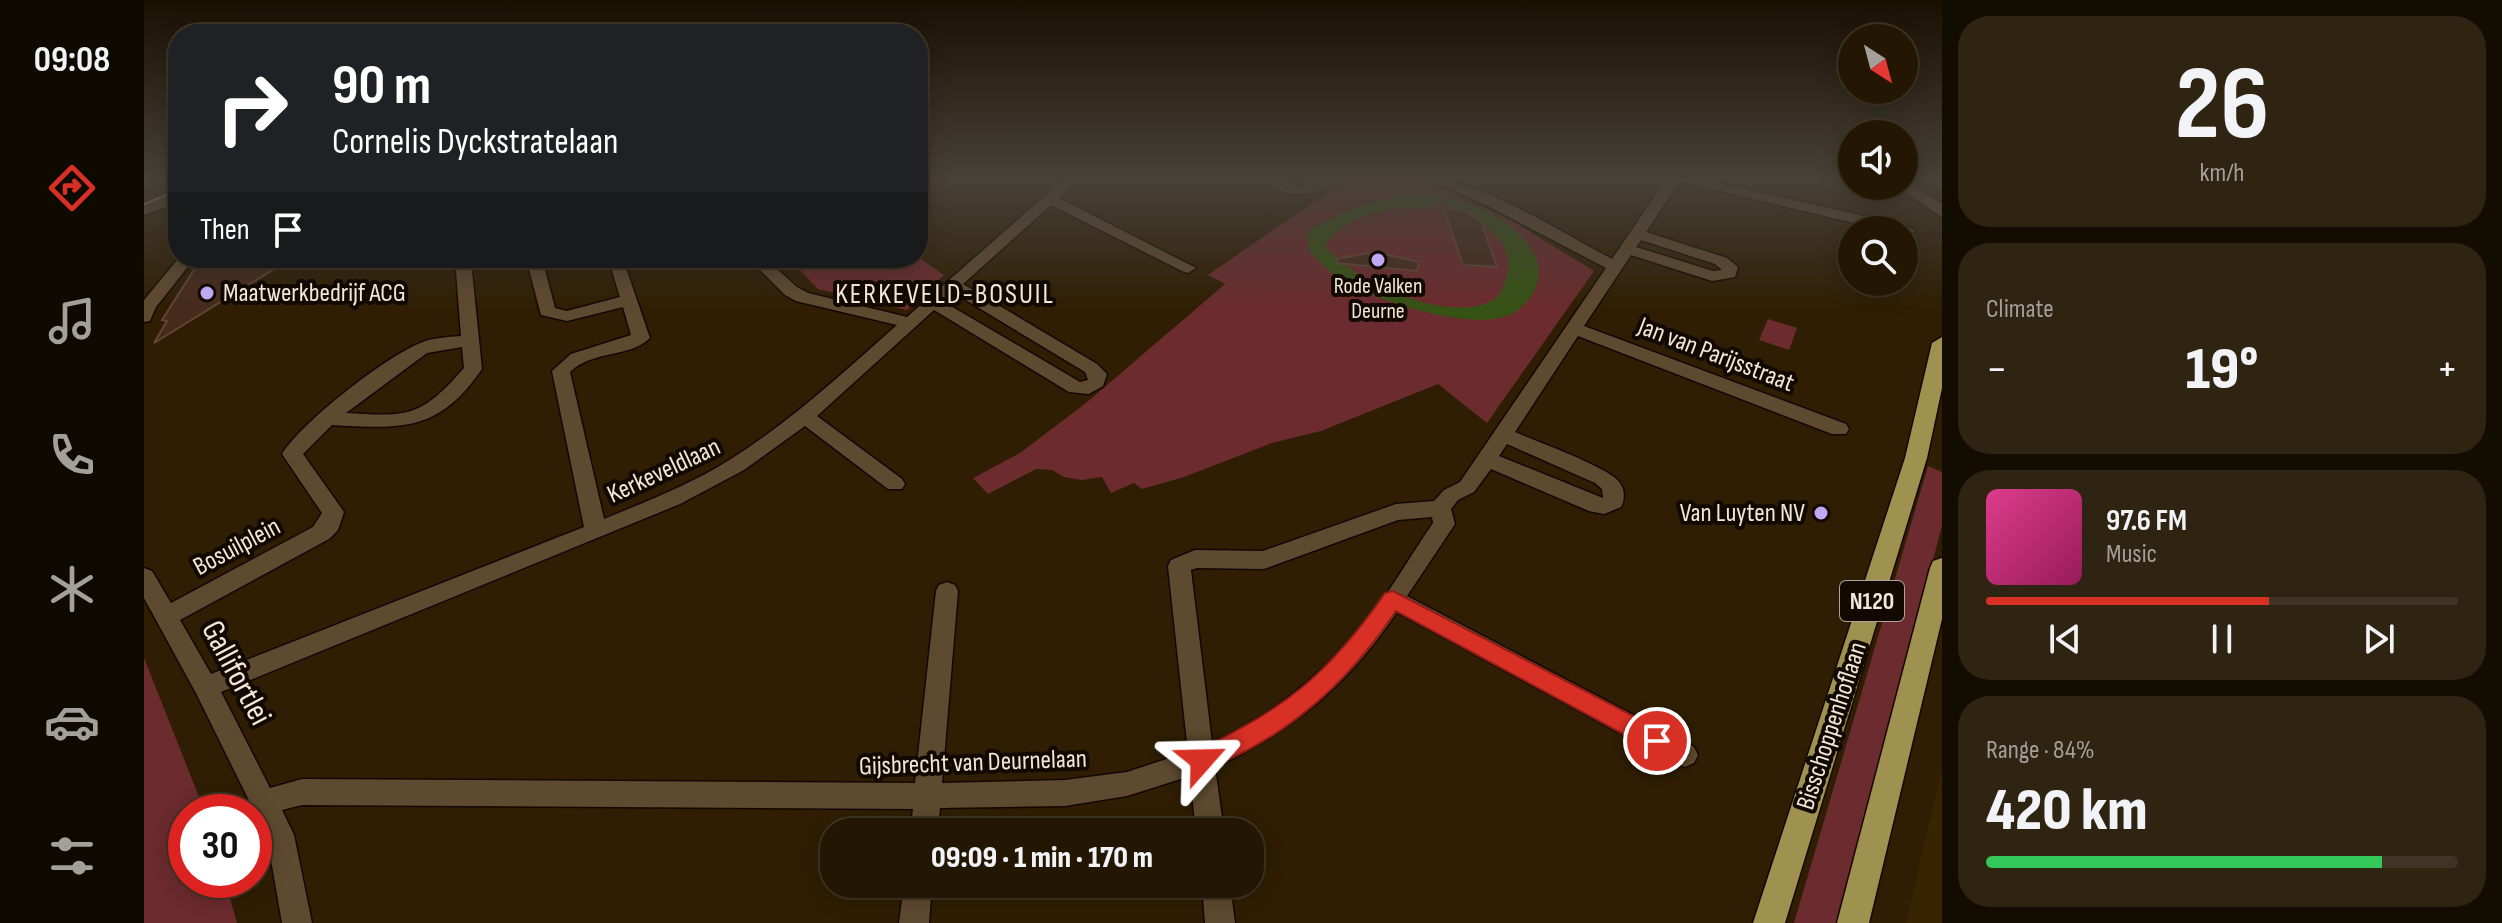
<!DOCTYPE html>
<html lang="en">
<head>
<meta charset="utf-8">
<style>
  :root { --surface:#231602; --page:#2f2311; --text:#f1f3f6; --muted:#a39f99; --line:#403524; --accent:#d93025 }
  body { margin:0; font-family:"Sofia Sans Condensed",sans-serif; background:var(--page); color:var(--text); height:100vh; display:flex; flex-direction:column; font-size:30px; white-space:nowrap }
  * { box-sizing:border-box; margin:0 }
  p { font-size:26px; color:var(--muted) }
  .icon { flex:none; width:44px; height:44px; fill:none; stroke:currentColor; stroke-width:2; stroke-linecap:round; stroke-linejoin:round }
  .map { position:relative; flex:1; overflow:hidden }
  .details { display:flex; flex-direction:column; gap:16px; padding:16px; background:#130c01; width:560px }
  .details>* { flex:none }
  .guide { position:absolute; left:24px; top:24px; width:760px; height:244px; border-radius:32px; box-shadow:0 4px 20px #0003,0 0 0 2px var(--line); background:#202124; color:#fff; overflow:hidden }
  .needle { width:52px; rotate:144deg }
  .tools { position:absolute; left:1694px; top:24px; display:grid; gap:16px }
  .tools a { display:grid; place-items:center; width:80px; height:80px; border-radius:50%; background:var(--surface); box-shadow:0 4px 20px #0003,0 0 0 2px var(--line); font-size:40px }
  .speed { position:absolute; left:24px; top:794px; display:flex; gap:16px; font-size:40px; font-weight:700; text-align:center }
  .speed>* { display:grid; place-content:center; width:104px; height:104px; border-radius:50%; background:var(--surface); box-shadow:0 4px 20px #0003,0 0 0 2px var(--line); line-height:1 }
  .speed .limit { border:12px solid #d22; background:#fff; color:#111 }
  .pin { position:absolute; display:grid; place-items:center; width:68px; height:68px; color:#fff; margin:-34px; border:4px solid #fff; border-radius:50%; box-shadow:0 2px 8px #0007 }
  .me { position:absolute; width:88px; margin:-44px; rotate:65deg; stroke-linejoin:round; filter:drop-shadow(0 0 6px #0008) }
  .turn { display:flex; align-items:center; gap:28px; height:168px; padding:0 32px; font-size:36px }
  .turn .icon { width:104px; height:104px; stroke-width:2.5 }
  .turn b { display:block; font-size:56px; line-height:68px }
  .then { display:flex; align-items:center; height:76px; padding:0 32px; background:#0003; gap:16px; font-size:30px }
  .big { font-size:60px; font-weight:800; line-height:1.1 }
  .details .card { flex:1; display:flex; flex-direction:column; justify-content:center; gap:12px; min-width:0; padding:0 28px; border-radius:32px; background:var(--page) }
  .details .dial { align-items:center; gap:0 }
  .dial b { font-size:104px; line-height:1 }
  .song { display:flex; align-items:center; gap:24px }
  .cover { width:96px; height:96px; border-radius:12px; background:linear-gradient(135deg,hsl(330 70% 55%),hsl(330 70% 35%)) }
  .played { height:8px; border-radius:4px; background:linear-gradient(90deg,var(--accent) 60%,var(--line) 60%) }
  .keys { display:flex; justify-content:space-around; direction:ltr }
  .heat { display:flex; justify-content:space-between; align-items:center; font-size:44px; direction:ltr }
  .charge { height:12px; border-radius:6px; background:linear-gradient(90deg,#34c759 84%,var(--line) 0) }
  .trip { position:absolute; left:676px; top:818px; width:444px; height:80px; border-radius:32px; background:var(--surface); box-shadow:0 4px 20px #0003,0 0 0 2px var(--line); font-weight:800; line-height:80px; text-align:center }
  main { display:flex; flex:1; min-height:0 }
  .menu { display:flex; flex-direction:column; width:144px; justify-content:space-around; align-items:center; background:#0e0901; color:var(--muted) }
  .menu .icon { width:56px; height:56px }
  .menu .active { color:var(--accent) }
  .menu b { font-size:36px; color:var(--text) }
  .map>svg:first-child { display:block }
  .built { fill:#392401 }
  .green { fill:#6c2b2e }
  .water { fill:#375215; fill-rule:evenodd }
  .building { fill:#462a1c; stroke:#634536; stroke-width:2 }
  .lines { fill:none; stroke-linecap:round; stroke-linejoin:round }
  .minor-casing { stroke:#160700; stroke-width:3 }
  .tertiary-casing { stroke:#160700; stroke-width:3 }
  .primary-casing { stroke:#160700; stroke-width:3 }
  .minor { fill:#5e4a30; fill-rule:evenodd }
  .tertiary { fill:#5e4a30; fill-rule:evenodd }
  .primary { fill:#9f914f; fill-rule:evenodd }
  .tram { stroke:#bbae9c; stroke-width:2 }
  .route { fill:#d93025; stroke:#8d1f18; stroke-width:2 }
  .poi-dot { fill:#bfa9f4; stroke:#110902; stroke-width:3 }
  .labels { text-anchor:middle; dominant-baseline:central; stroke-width:8; stroke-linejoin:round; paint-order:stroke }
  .far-poi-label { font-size:22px; fill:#f2e7d8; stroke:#110902 }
  .shield { fill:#110902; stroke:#aea498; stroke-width:2 }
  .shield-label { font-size:24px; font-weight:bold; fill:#f2e7d8 }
  .poi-label { font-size:26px; fill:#f2e7d8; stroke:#110902; text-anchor:start }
  .street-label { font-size:26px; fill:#f2e7d8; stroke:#110902 }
  .neighbourhood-label { font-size:28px; letter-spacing:2px; fill:#f2e7d8; stroke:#110902 }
  .near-street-label { font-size:32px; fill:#f2e7d8; stroke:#110902 }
</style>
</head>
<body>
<main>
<nav class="menu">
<b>09:08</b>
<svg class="icon active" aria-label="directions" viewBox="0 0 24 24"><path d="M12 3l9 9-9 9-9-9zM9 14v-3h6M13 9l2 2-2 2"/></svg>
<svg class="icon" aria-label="music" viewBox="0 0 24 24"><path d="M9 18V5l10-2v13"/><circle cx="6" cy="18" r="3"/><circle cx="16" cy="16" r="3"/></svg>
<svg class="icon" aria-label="phone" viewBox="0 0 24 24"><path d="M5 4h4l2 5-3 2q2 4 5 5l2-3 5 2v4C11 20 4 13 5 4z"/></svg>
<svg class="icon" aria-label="climate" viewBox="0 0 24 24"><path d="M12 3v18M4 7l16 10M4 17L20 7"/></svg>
<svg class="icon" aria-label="car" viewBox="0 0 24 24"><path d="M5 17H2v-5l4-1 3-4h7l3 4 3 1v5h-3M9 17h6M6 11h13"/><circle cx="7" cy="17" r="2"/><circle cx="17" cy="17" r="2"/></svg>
<svg class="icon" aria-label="filters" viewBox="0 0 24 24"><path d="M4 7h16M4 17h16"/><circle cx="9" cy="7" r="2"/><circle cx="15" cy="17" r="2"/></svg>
</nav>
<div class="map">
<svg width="1798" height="923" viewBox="0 0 1798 923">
  <rect width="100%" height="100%" fill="#2f1e03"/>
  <!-- built -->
  <polygon class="built" points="1798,771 1798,923 1762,923 1794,785"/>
  <!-- green -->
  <g class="green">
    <polygon points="1202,180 1279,180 1370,222 1450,271 1343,423 1294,384 1177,431 1128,443 1040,477 998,489 990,483 967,493 958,477 938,480 920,477 908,470 892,469 844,494 829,478 876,453 942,403 1081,284 1064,275"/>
    <polygon points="774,257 800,275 763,310 674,289 654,268 679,258"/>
    <polygon points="1624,319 1653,328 1645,350 1615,340"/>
    <polygon points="1784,466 1798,472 1798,526 1693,923 1650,923"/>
    <polygon points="0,658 61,812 42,812 42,880 81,880 93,923 0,923"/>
  </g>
  <!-- water -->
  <path class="water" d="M 1263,195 C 1282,196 1301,197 1318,202 C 1364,214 1428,264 1375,309 C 1343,338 1232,301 1199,281 C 1187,274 1177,262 1166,253 L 1163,231 C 1196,212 1226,200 1263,195 ZM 1296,202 C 1326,212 1373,237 1363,276 C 1360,285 1356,297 1347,301 C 1303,324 1210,282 1181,246 C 1208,208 1249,208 1292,207 Z"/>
  <!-- building -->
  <g class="building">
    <polygon points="1299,206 1320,211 1336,219 1353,267 1319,265"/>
    <polygon points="1231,252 1275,262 1273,271 1193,263 1193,259"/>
    <polygon points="63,258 148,258 10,343 23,321 18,320 55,262"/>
  </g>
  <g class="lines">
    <defs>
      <g id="minor">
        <path d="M 919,180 L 934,180 L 915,198 L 1052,268 L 1044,273 L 1038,271 L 907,205 L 819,284 L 953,364 L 963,374 L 959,386 L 945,394 L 925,392 L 790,310 L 673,416 L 758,479 L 761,484 L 758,489 L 744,489 L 661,426 L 600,470 L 536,504 L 77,692 L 126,788 L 158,779 L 771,783 L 792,591 L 795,585 L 803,582 L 811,585 L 814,591 L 798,783 L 921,780 L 983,772 L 1044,752 L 1024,566 L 1027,560 L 1051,550 L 1119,551 L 1252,504 L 1290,501 L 1300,490 L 1316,482 L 1462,268 L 1342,205 L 1285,180 C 1338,180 1420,234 1468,259 L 1522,180 L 1561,180 L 1763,226 L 1771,231 L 1763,236 L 1760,230 L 1739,230 L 1536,181 L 1502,232 L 1583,258 L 1594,267 L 1591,277 L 1568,281 L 1487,255 L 1440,326 L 1702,424 L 1705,429 L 1702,434 L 1688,434 L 1434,336 L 1371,432 C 1391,441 1467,468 1476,483 C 1481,490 1481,500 1477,507 L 1460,514 L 1445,511 L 1347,469 L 1330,492 L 1314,500 L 1307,509 L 1311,524 L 1263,596 L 1550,747 L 1554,755 L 1550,763 L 1541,767 L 1532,763 L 1253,612 C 1204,685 1151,729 1071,767 L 1080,832 L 1052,832 L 1046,776 L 983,796 L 921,806 L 796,808 L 794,832 L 766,832 L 769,809 L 158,805 L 138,810 L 150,835 L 168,923 L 138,923 L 123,837 L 53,695 L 0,598 L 0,568 L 8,571 L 27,603 L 169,527 L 178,513 L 138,454 C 158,422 239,359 274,344 C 287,338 302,337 317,336 L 312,271 C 317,257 327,258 340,258 L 328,271 L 338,369 C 295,432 258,429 188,425 L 159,454 L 200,512 L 194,530 L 185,539 L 36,620 L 67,674 L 440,527 L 408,371 L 427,354 L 487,335 L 479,307 L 423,321 L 397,315 L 382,258 L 398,258 L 411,308 L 423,311 L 476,297 L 468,271 L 476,266 L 482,268 L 506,338 C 486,358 448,350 426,372 L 460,519 C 503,501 548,484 587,459 C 647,421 700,372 753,325 L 652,301 L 641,295 L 604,258 L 621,258 L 653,287 L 664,293 L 763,317 ZM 1497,240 L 1571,264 L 1578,270 L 1569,271 L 1492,247 ZM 810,293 L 941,372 L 944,380 L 936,382 L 800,302 ZM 318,347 L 320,368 C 277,417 265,417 202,413 L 283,353 ZM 1363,444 L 1451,483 L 1458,489 L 1459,498 L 1355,456 ZM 1288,517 L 1289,523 C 1264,559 1237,608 1207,640 C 1168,683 1121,719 1068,743 L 1047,570 L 1053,568 L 1120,569 L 1254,520 Z"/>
        <path d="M 1118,180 L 1137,180 L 1154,186 L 1173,180 L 1190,180 C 1170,200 1138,198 1118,180 Z"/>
        <polygon points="35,258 51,258 12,307 6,321 0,322 0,300"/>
        <polygon points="760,884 788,884 785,923 755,923"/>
        <polygon points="1058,884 1086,884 1091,923 1061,923"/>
      </g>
      <g id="tertiary">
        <polygon points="1760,180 1798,204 1798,217 1754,188 1753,186 1760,186"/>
        <polygon points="1773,180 1798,180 1798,190"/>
        <polygon points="34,191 34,202 0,215 0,204"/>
      </g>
      <g id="primary">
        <polygon points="1798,337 1798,388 1783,458 1641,923 1609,923 1761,458 1788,343"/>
        <polygon points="1798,558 1798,619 1725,923 1693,923 1786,568 1789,561"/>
      </g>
    </defs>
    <!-- minor casing -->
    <use href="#minor" class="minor-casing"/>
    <!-- tertiary casing -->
    <use href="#tertiary" class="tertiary-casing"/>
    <!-- primary casing -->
    <use href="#primary" class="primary-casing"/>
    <!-- minor -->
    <use href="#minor" class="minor"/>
    <!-- tertiary -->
    <use href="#tertiary" class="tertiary"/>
    <!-- primary -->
    <use href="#primary" class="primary"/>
    <!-- tram -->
    <polyline class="tram" points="0,204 34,190"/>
  </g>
  <!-- sky -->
  <linearGradient id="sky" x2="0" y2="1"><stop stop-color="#1a1002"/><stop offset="0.58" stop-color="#474139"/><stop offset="1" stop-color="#474139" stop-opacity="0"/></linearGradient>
  <rect width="1798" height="309" fill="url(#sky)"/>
  <!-- route -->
  <path class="route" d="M 1249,591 L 1522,733 L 1525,741 L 1522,748 L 1513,751 L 1505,748 L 1252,611 C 1202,685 1143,738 1058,771 L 1049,768 L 1046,760 L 1049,752 C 1138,712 1186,673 1241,593 Z"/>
  <!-- markers -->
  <g class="poi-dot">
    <circle cx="1234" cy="260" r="8"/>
    <circle cx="63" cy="293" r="8"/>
    <circle cx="1677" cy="513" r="8"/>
  </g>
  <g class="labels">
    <!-- far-poi labels -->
    <g class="far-poi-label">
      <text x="1234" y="286">Rode Valken<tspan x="1234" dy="25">Deurne</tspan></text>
    </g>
    <!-- shield labels -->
    <rect class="shield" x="1696" y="581" width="64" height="40" rx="6"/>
    <g class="shield-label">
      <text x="1728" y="601">N120</text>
    </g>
    <!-- poi labels -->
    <g class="poi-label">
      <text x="79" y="293">Maatwerkbedrijf ACG</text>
      <text x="1661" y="513" text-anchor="end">Van Luyten NV</text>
    </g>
    <!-- street labels -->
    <g class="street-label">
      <text transform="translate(1572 355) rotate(21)">Jan van Parijsstraat</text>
      <text transform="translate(520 471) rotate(-25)">Kerkeveldlaan</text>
      <text transform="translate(93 547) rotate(-28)">Bosuilplein</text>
      <text transform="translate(1688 726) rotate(-72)">Bisschoppenhoflaan</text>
      <text transform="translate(829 763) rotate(-2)">Gijsbrecht van Deurnelaan</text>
    </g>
    <!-- neighbourhood labels -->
    <g class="neighbourhood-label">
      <text x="801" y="294">KERKEVELD-BOSUIL</text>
    </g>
    <!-- near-street labels -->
    <g class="near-street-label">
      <text transform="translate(92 673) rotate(62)">Gallifortlei</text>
    </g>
  </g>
</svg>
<div class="tools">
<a><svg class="needle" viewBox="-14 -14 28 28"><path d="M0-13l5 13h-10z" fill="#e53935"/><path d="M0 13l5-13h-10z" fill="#a39f99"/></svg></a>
<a><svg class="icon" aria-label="sound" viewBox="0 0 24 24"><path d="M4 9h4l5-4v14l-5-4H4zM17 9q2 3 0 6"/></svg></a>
<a><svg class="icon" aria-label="search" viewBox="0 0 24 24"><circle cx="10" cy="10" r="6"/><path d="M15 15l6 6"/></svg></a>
</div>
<div class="speed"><div class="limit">30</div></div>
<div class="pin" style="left:1513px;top:741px;background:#d93025"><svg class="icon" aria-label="arrive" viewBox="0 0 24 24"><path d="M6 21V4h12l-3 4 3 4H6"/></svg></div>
<svg class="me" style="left:1058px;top:760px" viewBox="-20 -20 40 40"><path d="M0-17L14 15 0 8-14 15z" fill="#d93025" stroke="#fff" stroke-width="4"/></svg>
<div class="trip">09:09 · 1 min · 170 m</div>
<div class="guide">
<div class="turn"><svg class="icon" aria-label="right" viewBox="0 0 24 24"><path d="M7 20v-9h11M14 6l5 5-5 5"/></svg><div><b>90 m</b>Cornelis Dyckstratelaan</div></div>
<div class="then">Then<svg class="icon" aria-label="arrive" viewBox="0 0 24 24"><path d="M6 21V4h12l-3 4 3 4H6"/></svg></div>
</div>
</div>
<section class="details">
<div class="card dial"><b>26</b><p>km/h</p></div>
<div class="card"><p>Climate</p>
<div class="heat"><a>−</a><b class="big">19°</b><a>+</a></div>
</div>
<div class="card">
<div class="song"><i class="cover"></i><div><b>97.6 FM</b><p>Music</p></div></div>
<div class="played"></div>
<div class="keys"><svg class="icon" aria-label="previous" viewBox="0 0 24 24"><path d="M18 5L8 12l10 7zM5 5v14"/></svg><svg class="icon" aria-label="pause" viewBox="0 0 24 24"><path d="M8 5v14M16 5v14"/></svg><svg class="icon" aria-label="next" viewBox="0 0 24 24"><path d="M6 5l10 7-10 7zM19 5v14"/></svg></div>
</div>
<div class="card"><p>Range · 84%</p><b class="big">420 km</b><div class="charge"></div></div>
</section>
</main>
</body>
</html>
